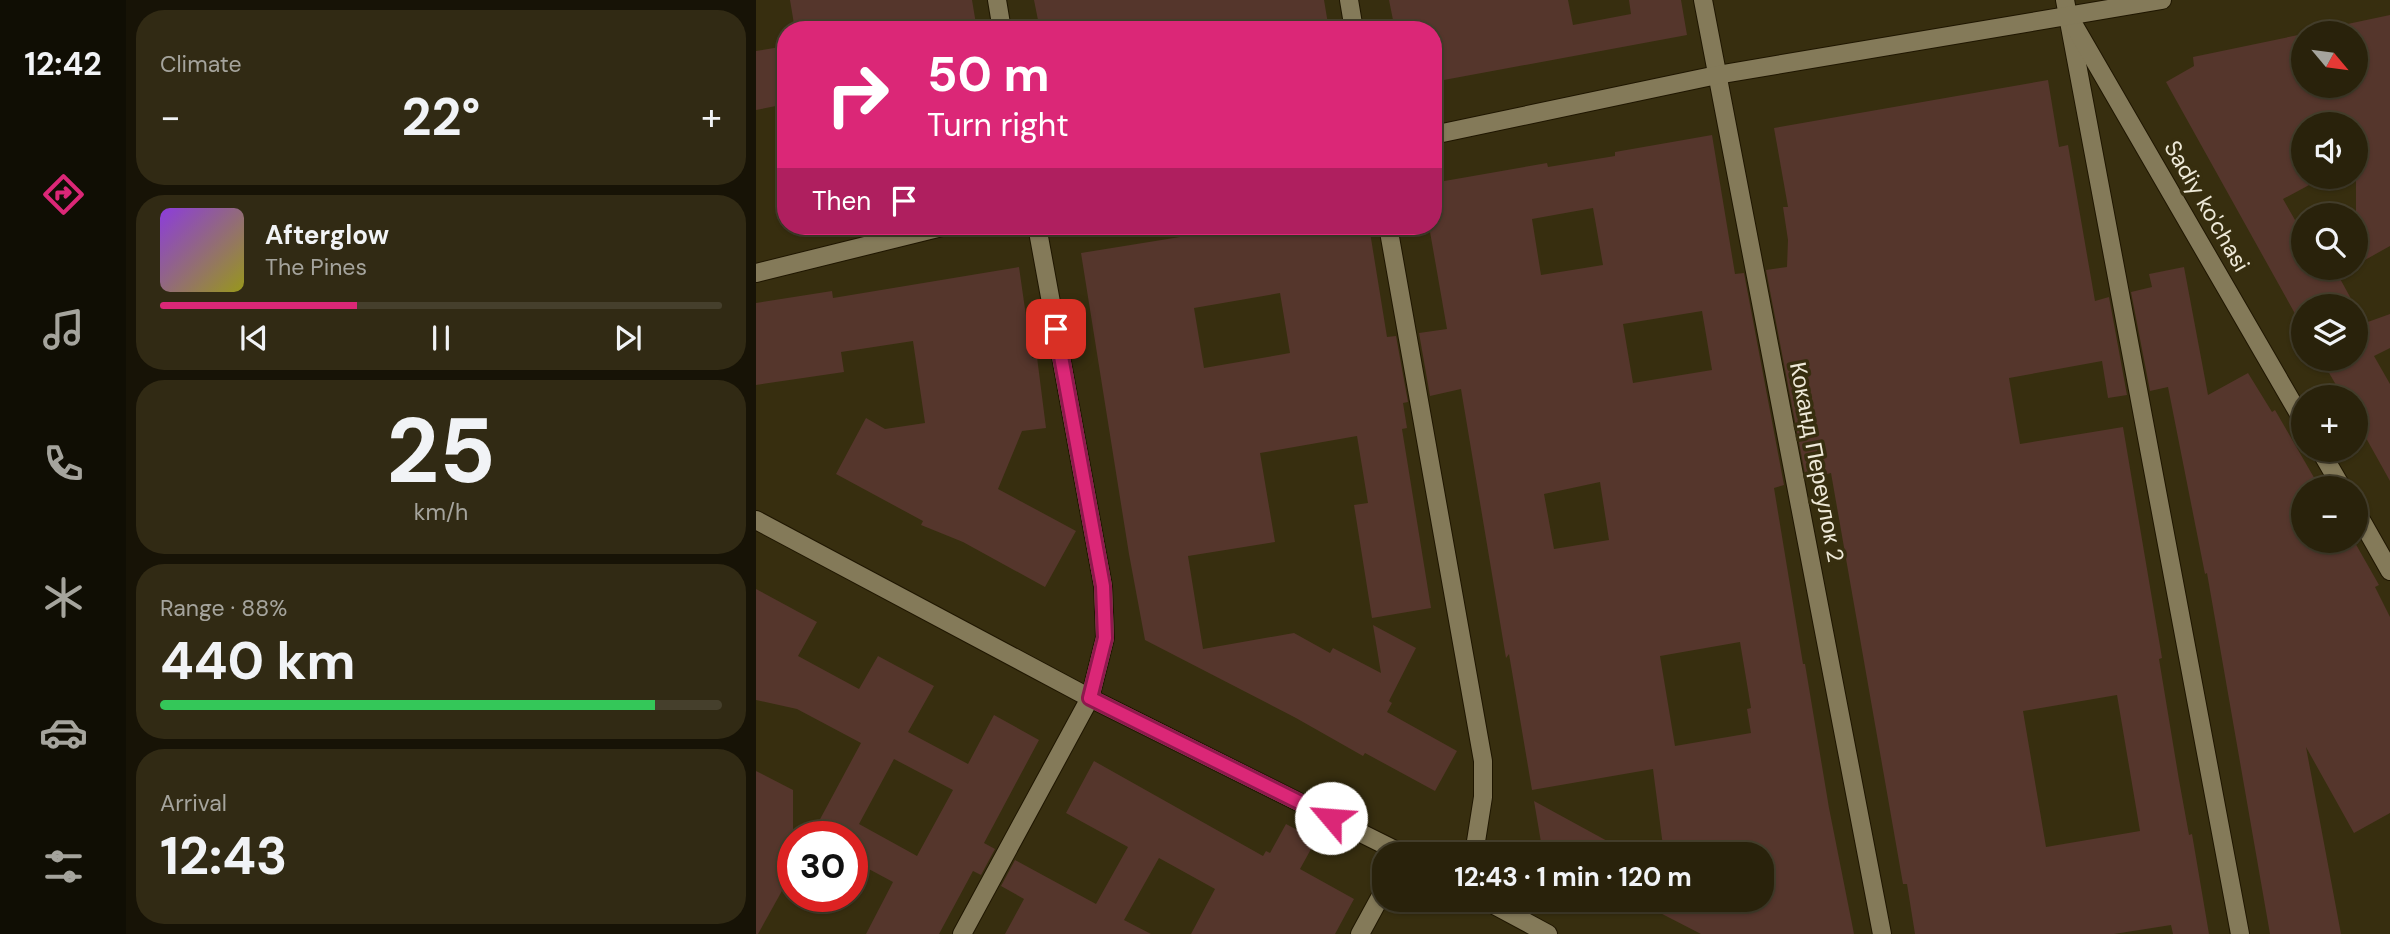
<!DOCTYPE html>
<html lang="en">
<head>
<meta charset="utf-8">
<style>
  :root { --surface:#29220b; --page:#312a14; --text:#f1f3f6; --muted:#a5a49d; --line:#453f2c; --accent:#db2777 }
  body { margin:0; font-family:"DM Sans",sans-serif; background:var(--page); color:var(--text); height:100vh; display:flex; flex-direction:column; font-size:26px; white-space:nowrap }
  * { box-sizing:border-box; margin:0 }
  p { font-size:23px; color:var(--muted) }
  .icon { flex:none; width:38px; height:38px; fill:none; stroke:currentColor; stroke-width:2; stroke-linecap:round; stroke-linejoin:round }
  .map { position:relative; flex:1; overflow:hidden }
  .side { display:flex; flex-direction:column; gap:10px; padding:10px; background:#171306; width:630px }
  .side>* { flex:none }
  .guide { position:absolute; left:21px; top:21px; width:665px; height:214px; border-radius:28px; box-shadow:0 2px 5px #0004,0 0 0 2px var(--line); background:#db2777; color:#fff; overflow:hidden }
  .needle { width:46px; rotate:119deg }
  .tools { position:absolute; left:1535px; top:21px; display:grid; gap:14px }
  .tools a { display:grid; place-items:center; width:77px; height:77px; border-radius:50%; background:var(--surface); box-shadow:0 2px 5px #0004,0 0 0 2px var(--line); font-size:35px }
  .speed { position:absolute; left:21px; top:821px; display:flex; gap:14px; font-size:35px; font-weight:700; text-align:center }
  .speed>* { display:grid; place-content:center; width:91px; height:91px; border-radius:50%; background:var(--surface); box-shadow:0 2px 5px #0004,0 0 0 2px var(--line); line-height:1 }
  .speed .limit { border:10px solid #d22; background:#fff; color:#111 }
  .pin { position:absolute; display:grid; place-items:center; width:60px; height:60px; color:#fff; margin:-30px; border-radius:14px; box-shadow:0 4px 10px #0006 }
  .me { position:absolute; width:77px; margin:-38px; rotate:297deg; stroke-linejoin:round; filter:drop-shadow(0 0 5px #0008) }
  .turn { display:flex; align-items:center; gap:24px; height:147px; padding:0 35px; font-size:32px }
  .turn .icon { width:91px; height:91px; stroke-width:2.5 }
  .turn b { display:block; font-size:49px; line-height:60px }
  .then { display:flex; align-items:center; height:66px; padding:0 35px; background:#0003; gap:14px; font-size:26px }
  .big { font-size:52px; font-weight:700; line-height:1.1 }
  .side .widget { flex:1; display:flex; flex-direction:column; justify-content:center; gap:10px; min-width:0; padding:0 24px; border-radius:28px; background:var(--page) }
  .side .dial { align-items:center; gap:0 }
  .dial b { font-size:91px; line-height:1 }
  .song { display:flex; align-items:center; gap:21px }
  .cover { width:84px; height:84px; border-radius:10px; background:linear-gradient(135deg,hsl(270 70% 55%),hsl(60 70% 35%)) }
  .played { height:7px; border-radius:4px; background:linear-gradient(90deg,var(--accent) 35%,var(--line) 35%) }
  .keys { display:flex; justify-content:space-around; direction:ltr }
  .heat { display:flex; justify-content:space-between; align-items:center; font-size:38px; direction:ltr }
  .charge { height:10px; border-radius:5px; background:linear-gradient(90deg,#34c759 88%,var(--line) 0) }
  .trip { position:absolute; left:616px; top:842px; width:402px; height:70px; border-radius:28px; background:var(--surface); box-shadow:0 2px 5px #0004,0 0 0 2px var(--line); font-weight:700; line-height:70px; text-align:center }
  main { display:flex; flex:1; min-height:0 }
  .menu { display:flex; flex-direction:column; width:126px; justify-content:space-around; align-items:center; background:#100e04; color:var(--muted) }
  .menu .icon { width:49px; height:49px }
  .menu .on { color:var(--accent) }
  .menu b { font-size:32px; color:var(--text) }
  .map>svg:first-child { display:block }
  .building { fill:#55362c; fill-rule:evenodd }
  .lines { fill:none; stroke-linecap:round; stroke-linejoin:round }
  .minor-casing { stroke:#1f1600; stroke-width:20 }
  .minor { stroke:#847a59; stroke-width:18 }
  .route-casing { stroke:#8e194d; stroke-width:18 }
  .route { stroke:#db2777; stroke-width:12 }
  .labels { text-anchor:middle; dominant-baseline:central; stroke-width:7; stroke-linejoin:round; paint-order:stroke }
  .street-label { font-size:23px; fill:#eee9d8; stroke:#372e0f }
</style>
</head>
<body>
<main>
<nav class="menu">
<b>12:42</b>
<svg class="icon on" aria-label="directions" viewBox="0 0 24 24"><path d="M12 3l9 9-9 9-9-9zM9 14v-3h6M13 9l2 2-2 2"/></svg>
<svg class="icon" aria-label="music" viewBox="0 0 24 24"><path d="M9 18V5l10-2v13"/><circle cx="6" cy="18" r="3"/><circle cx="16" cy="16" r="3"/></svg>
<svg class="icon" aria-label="phone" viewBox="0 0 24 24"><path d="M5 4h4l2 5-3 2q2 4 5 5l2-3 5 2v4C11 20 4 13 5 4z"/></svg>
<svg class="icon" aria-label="climate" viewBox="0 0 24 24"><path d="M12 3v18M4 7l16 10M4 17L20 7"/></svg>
<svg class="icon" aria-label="car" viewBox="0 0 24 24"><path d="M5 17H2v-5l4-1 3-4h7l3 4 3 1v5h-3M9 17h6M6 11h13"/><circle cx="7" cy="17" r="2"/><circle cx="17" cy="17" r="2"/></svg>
<svg class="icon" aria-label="filters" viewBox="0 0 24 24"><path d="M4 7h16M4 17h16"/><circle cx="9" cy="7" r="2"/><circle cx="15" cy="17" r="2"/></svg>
</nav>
<section class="side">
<div class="widget"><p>Climate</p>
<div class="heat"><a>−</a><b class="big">22°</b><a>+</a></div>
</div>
<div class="widget">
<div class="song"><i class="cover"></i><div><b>Afterglow</b><p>The Pines</p></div></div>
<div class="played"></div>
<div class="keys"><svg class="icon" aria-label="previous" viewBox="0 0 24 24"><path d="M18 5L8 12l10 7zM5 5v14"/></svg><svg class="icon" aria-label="pause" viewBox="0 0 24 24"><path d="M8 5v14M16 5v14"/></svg><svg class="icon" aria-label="next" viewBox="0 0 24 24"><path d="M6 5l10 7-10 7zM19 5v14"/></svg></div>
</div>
<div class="widget dial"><b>25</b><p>km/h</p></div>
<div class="widget"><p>Range · 88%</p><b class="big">440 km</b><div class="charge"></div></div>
<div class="widget"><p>Arrival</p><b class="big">12:43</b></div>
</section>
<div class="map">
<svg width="1634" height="934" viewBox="0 0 1634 934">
  <rect width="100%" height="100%" fill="#372e0f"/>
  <!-- building -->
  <g class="building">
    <polygon points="34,0 216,0 221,30 39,30"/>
    <polygon points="278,0 568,0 573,30 284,30"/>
    <polygon points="633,0 812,0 817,25 875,14 873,0 925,0 931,35 677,82 677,30 639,30"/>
    <polygon points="1634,15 1634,246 1600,265 1600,124 1547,124 1547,177 1568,177 1527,199 1547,234 1547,268 1595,268 1582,275 1599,306 1547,306 1547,328 1410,82 1438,66 1437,57 1547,34 1547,86 1600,86 1600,33 1549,33"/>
    <polygon points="30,46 30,104 0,110 0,51"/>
    <path d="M 1292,80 L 1303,147 L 1312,145 L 1339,301 L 1353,297 L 1371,395 L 1352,398 L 1346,361 L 1253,378 L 1264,444 L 1367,427 L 1406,658 L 1403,659 L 1423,780 L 1433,835 L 1436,834 L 1453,934 L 1417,934 L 1415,925 L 1358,934 L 1159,934 L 1151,884 L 1147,884 L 1075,473 L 1050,479 L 1010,270 L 1031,267 L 1032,240 L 1027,207 L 1032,207 L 1018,128 ZM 1361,695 L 1384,831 L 1290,847 L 1267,711 Z"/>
    <path d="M 956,135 L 979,274 L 988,273 L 1028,485 L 1018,488 L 1047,664 L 1049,664 L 1073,808 L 1098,934 L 945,934 L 879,900 L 1006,900 L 1006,854 L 908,854 L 897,769 L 776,790 L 753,654 L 750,658 L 705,389 L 674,396 L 663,333 L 691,329 L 673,226 L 677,226 L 677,183 L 791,163 L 792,167 L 859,156 L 859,152 ZM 837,208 L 847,265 L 785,275 L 776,219 ZM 946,311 L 956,370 L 877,383 L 867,324 ZM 844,482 L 853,540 L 798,549 L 788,494 ZM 984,642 L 995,708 L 991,709 L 995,733 L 919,746 L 904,656 Z"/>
    <path d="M 492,226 L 613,226 L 631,337 L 640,336 L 652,402 L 647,403 L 651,428 L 646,429 L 675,608 L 616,618 L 598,505 L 612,503 L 601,436 L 504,453 L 519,542 L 432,556 L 447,649 L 538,633 L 574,653 L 577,648 L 625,673 L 617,625 L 660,648 L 633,701 L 636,703 L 631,712 L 701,751 L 679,791 L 609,753 L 607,756 L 540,718 L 389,640 L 373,554 L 325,253 ZM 524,293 L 534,353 L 448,368 L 438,308 Z"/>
    <polygon points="263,267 276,358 281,357 290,428 266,431 242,489 320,531 289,587 207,542 165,525 167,521 80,474 110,418 129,429 169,423 157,341 85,352 88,372 0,385 0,303 76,291 77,298"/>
    <polygon points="1428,267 1452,395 1492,373 1516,412 1519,410 1564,488 1547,488 1547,541 1598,541 1623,585 1619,587 1634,617 1634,813 1598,833 1550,747 1585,934 1514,934 1451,573 1449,574 1412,387 1394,391 1375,292 1396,287 1393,274"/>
    <polygon points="1600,306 1609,323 1634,314 1634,348 1618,356 1634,384 1634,481 1600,420 1600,397 1587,397 1565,359 1600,359"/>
    <path d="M 0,589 L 61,622 L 42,656 L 103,689 L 122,656 L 178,686 L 152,732 L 212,764 L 238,715 L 283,740 L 228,843 L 239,849 L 225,875 L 217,871 L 183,934 L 110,934 L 137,882 L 96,860 L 96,836 L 55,836 L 105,743 L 41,709 L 0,700 ZM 138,759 L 197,790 L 161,856 L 103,824 Z"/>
    <polygon points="338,761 507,856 510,851 514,853 530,824 560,840 544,869 598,899 579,934 435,934 459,889 403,858 368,920 395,934 249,934 268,899 245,886 259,860 340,904 372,847 310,813"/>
    <polygon points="0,771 37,790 37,871 2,934 0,934"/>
    <polygon points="778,801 875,854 796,854 786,848"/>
  </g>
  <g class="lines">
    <defs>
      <g id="minor">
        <polyline points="241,0 246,30"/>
        <polyline points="593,0 598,30"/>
        <polyline points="947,0 1126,934"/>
        <polyline points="1309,0 1484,934"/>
        <polyline points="1319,27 1547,421"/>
        <polyline points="677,135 961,75 1406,0"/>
        <polyline points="632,226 727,761 727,797 718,854"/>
        <polyline points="0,273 190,226"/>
        <polyline points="1564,450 1586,488"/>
        <polyline points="1600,511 1634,571"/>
        <polyline points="0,520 334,698 647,854"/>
        <polyline points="729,900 792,934"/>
        <polyline points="206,934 334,698 349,638 347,586 281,226"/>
        <polyline points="604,934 628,890"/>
      </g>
    </defs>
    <!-- minor casing -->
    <use href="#minor" class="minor-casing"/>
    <!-- minor -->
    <use href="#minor" class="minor"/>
  </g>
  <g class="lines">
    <defs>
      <polyline id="route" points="300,329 347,586 349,638 334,698 575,818"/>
    </defs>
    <!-- route casing -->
    <use href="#route" class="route-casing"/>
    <!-- route -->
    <use href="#route" class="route"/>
  </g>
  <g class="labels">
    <!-- street labels -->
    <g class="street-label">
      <text transform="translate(1451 206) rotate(60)">Sadiy ko'chasi</text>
      <text transform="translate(1061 462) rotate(79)">Коканд Πереулок 2</text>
    </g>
  </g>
</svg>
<div class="tools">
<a><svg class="needle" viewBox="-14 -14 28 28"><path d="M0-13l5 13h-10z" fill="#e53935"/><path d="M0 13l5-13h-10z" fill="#a5a49d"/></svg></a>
<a><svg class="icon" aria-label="sound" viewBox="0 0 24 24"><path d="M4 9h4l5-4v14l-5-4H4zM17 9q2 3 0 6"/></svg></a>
<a><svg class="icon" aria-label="search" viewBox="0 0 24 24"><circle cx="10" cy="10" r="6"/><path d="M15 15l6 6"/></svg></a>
<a><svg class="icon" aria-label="layers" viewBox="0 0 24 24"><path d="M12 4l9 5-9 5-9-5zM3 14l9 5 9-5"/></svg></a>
<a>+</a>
<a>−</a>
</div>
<div class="speed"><div class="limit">30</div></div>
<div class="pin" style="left:300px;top:329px;background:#d93025"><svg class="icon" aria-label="arrive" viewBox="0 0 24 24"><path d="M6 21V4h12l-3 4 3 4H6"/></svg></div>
<svg class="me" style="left:575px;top:818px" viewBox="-20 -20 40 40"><circle r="19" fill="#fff"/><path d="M0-13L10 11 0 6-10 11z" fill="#db2777"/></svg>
<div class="trip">12:43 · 1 min · 120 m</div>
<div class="guide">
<div class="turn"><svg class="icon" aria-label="right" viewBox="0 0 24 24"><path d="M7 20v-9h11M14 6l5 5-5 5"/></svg><div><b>50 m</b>Turn right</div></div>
<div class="then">Then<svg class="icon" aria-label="arrive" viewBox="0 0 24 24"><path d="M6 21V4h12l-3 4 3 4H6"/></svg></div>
</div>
</div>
</main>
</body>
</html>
